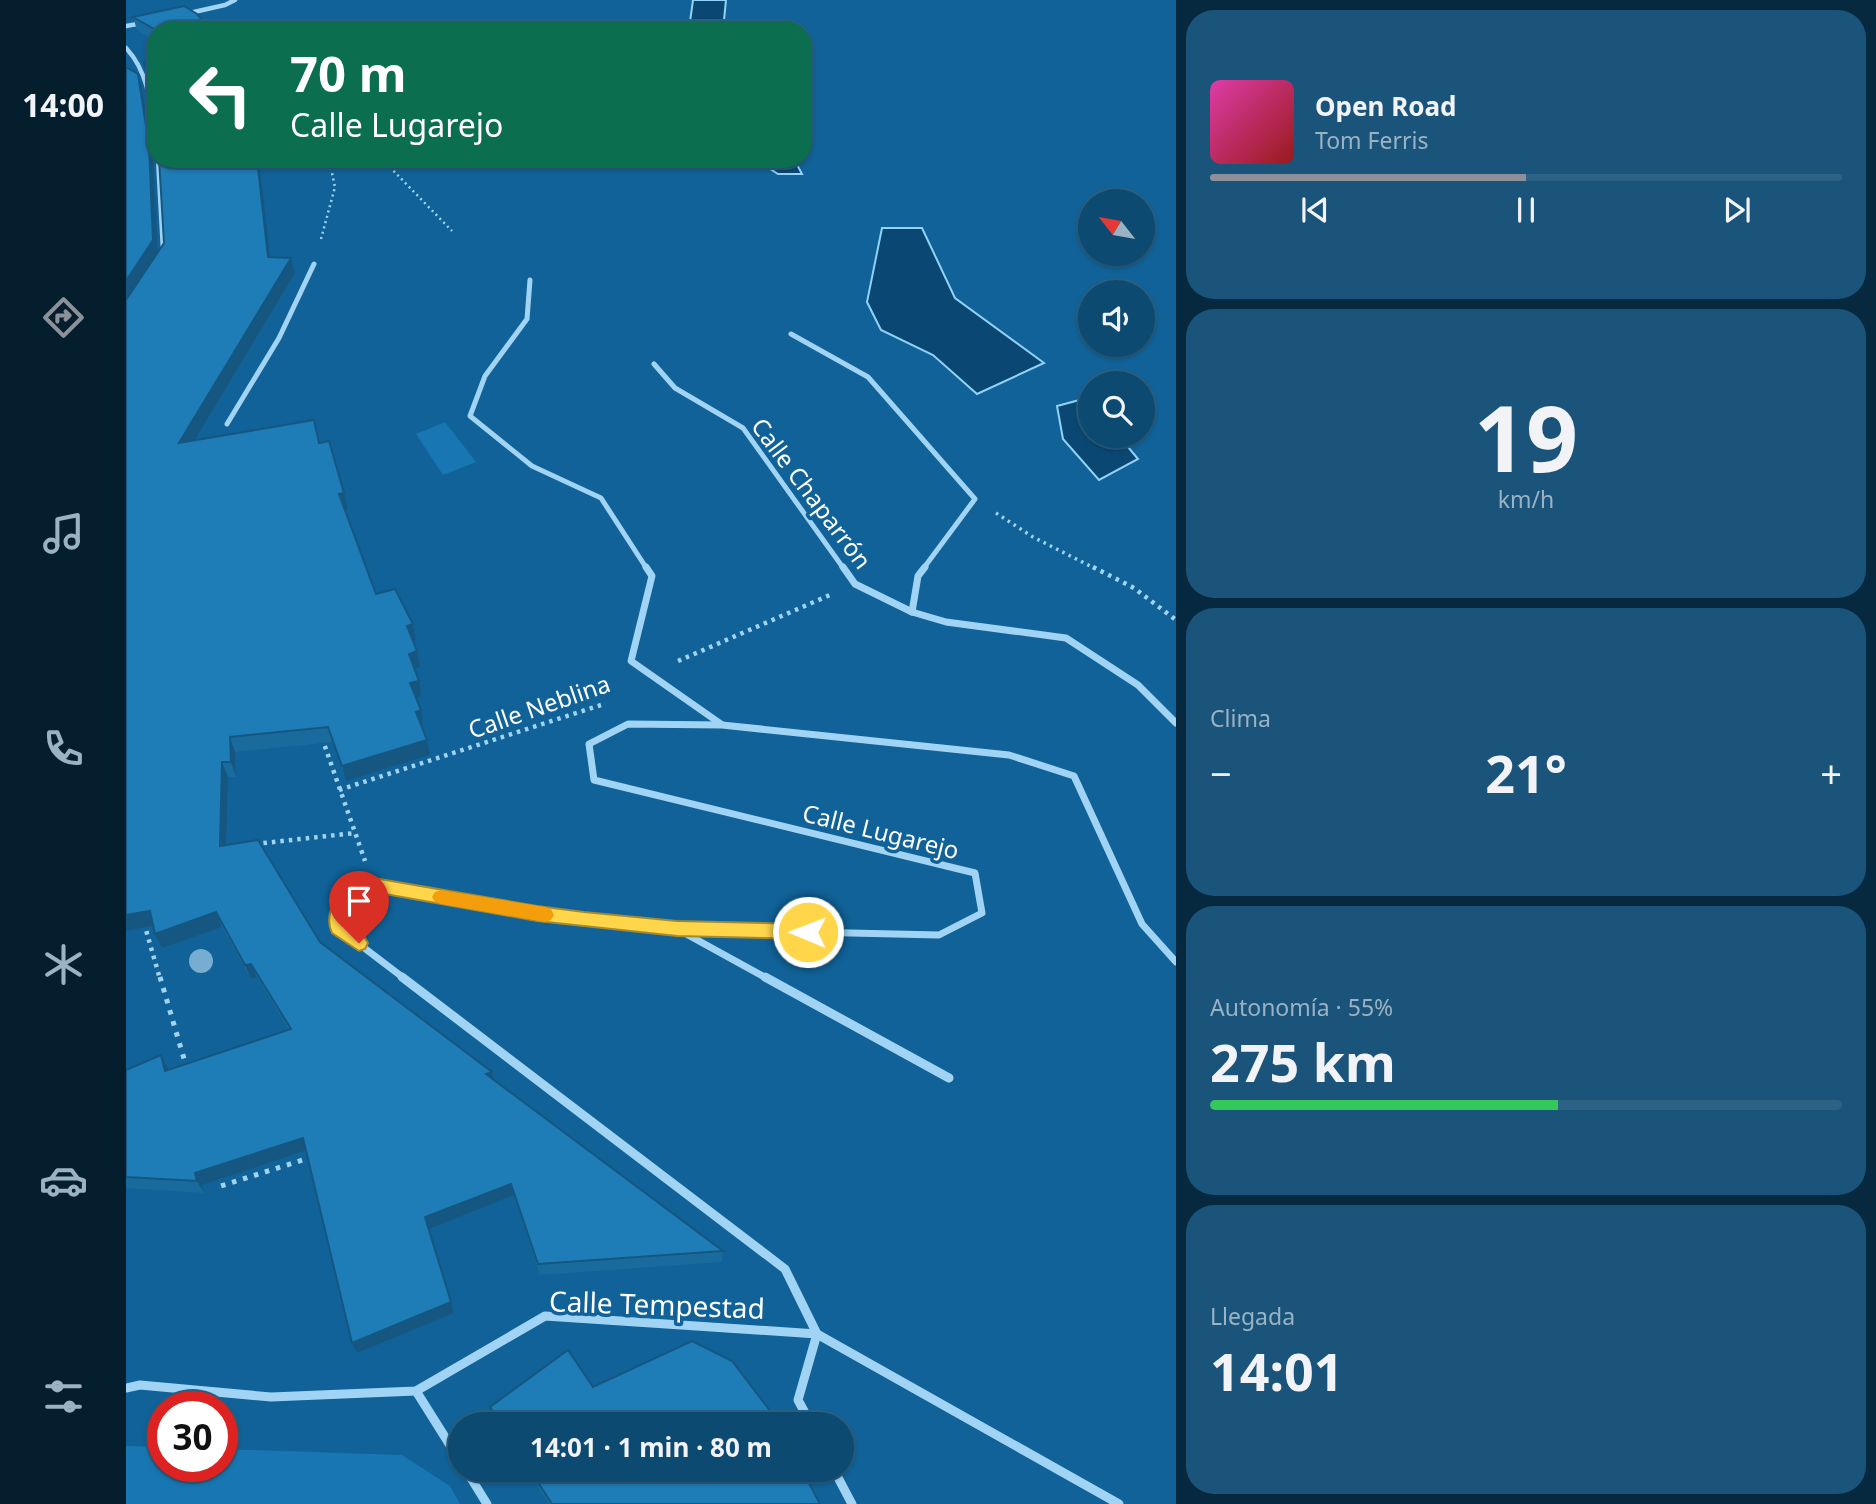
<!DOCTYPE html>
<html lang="es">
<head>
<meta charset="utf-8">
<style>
  :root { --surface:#0c4a72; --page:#1a547a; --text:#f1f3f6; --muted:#9ab3c4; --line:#2c6284; --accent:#8c9099 }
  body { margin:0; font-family:"Noto Sans",sans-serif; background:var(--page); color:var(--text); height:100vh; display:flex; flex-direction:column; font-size:26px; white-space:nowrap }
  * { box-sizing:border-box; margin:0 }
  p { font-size:23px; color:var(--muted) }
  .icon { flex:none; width:38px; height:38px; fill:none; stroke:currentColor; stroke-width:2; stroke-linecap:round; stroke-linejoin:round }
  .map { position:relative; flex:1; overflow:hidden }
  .panel { display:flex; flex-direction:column; gap:10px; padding:10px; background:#07293f; width:700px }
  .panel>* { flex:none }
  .banner { position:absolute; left:21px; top:21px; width:665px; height:147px; border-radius:28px; box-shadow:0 2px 5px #0004,0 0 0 2px var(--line); background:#0b6e4f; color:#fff; overflow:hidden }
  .needle { width:46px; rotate:301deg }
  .buttons { position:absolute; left:952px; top:189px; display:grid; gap:14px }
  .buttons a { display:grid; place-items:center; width:77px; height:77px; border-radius:50%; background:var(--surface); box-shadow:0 2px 5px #0004,0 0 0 2px var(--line); font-size:35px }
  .speed { position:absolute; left:21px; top:1391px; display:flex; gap:14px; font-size:35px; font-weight:700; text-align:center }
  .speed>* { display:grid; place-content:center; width:91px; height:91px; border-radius:50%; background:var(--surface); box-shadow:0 2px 5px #0004,0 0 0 2px var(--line); line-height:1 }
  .speed .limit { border:10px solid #d22; background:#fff; color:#111 }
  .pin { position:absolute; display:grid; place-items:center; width:60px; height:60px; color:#fff; margin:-72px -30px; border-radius:50% 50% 50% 0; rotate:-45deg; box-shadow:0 0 7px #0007 }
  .pin .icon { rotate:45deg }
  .me { position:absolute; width:77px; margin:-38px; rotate:271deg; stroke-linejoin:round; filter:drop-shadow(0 0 5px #0008) }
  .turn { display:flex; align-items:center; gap:24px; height:147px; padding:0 28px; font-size:32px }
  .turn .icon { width:91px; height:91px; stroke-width:2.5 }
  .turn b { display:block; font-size:49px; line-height:60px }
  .big { font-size:52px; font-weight:700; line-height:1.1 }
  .panel .widget { flex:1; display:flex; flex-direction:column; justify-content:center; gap:10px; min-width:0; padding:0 24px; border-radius:28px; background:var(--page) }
  .panel .dial { align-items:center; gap:0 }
  .dial b { font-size:91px; line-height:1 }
  .song { display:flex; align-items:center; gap:21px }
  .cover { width:84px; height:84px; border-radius:10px; background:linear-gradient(135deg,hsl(320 70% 55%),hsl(0 70% 35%)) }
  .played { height:7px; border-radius:4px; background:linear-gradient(90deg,var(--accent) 50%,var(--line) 50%) }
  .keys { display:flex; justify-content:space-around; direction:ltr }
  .heat { display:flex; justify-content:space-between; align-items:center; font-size:38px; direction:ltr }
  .charge { height:10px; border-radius:5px; background:linear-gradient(90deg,#34c759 55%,var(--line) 0) }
  .trip { position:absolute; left:322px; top:1412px; width:406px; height:70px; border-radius:35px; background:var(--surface); box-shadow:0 2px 5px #0004,0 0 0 2px var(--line); font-weight:700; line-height:70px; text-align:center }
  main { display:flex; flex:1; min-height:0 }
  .dock { display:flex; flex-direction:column; width:126px; justify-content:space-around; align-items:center; background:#051e2e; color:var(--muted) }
  .dock .icon { width:49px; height:49px }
  .dock .active { color:var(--accent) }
  .dock b { font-size:32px; color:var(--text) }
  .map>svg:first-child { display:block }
  .green { fill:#1877b2 }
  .water { fill:#0a4873; stroke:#92d2f8; stroke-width:2 }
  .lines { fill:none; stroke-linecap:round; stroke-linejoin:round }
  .path-far3 { stroke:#a1d4f4; stroke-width:2.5; stroke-dasharray:2 3.5; stroke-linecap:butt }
  .path-far2 { stroke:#a1d4f4; stroke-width:3.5; stroke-dasharray:2.5 4.5; stroke-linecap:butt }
  .path-far1 { stroke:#a1d4f4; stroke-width:4.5; stroke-dasharray:3.5 5; stroke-linecap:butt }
  .path { stroke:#a1d4f4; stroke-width:5; stroke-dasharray:4.5 7; stroke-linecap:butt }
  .street-far3 { stroke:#a1d4f4; stroke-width:4.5 }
  .street-far2 { stroke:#a1d4f4; stroke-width:5 }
  .street-far1 { stroke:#a1d4f4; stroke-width:7 }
  .street { stroke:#a1d4f4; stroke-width:9 }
  .tree { fill:#76add0 }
  .wall { fill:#1a6b9d }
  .shaded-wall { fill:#155780 }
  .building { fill:#1e7cb7; stroke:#155780; stroke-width:2 }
  .route { fill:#ffd54a; stroke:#a68a30; stroke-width:2 }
  .slow { fill:#f59e0b }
  .labels { text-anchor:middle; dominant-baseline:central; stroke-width:7; stroke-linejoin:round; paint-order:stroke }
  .street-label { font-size:24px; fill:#fff; stroke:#106298 }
  .near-street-label { font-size:28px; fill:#fff; stroke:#106298 }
</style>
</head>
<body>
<main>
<nav class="dock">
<b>14:00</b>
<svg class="icon active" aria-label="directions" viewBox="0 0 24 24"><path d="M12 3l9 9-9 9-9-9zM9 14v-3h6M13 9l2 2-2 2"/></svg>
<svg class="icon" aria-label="music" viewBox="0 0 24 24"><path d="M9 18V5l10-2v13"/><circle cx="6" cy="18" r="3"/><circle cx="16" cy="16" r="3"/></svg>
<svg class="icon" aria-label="phone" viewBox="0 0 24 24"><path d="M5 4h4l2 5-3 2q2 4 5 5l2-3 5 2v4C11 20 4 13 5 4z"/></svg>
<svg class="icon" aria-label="climate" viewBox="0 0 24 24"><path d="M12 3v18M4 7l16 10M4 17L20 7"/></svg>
<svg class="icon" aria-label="car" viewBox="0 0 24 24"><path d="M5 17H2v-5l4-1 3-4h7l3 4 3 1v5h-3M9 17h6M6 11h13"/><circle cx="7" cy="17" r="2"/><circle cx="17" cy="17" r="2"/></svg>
<svg class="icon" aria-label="filters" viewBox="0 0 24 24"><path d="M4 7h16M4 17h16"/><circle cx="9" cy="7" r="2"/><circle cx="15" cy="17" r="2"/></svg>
</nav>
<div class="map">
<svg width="1050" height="1504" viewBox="0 0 1050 1504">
  <rect width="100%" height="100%" fill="#106298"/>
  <!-- green -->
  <g class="green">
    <polygon points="319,422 350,462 317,475 290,434"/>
    <polygon points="0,1446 37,1447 37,1466 96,1466 96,1449 276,1455 324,1486 334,1504 0,1504"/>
  </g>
  <!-- water -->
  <g class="water">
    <polygon points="567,0 600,0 597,30 563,29"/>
    <polygon points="629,159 668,159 676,174 652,174"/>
    <polygon points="756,228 796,228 829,298 918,363 851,394 807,355 755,330 741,302"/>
    <polygon points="961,398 964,402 964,436 993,436 1012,459 973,480 937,439 931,406"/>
  </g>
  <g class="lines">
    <!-- path-far3 -->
    <g class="path-far3">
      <polyline points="256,159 326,231"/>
      <polyline points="195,239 209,187 203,159"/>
    </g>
    <!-- path-far2 -->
    <polyline class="path-far2" points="870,513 907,537 970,569"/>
    <!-- path-far1 -->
    <g class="path-far1">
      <polyline points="967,567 1008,588 1050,620"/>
      <polyline points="552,661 704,595"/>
      <polyline points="196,738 239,861"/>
      <polyline points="213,790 475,705"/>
      <polyline points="129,844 229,833"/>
      <polyline points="18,923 34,979"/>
    </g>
    <!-- path -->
    <g class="path">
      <polyline points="34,977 61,1069"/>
      <polyline points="92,1175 95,1186 186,1157"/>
    </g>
    <!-- street-far3 -->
    <g class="street-far3">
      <polyline points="59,14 99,5 109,0"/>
      <polyline points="0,26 17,23"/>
      <path d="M 0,48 C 25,75 25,111 30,145"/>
      <polyline points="32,159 37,250"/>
    </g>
    <!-- street-far2 -->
    <g class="street-far2">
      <polyline points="37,248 37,253"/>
      <polyline points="404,280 401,319 359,376 344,416 406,466 475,498 521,569"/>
      <polyline points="665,334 742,377 849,499 797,569"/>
      <polyline points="528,364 549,388 617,428 718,569"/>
      <polyline points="101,424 153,338 188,264"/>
    </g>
    <!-- street-far1 -->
    <g class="street-far1">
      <polyline points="520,567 526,576 505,661 595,724"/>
      <polyline points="717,567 729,584 786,612"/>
      <polyline points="799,567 792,576 786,612 820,622 940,638 1012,685 1050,723"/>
      <polyline points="553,930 642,979"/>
      <path d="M 279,979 L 212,928 C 213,902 223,892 248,885 L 411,914 L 551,929 L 813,935 L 856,913 L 849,873 L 468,780 L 463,744 L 502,724 L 596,725 L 883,755 L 948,776 L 1016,924 L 1050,962"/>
    </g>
    <!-- street -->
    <g class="street">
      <polyline points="276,977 659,1269 691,1334"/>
      <polyline points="639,977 823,1078"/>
      <polyline points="0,1388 14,1385 145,1397 290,1391 419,1316 691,1334 993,1504"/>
      <polyline points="290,1391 334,1461"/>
      <polyline points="685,1424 672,1400 691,1334"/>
      <polyline points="340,1470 361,1504"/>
      <polyline points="708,1470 726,1504"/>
    </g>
  </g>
  <!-- trees -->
  <circle class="tree" cx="75" cy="961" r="12"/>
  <!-- wall -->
  <g class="wall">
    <polygon points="7,17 30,30 30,42 11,30"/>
    <polygon points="0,67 16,88 23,134 25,135 30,133 30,156 27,159 32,252 38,243 33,159 133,159 144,257 165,258 169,273 69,440 193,443 222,509 219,510 250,594 287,624 290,640 287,641 294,667 288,668 295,696 289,698 297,725 295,726 304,755 220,781 207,742 109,752 110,777 102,777 101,845 194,942 366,1072 368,1080 597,1251 596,1262 414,1275 388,1195 303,1229 328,1313 231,1353 180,1151 76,1185 78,1193 0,1188 0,1070 43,1070 163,1030 131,977 125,979 96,927 36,948 27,926 0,931"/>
    <polygon points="467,1387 652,1424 372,1424 368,1417 364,1407"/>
    <polygon points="401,1470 676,1470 694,1504 423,1504"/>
  </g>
  <!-- shaded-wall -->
  <g class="shaded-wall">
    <polygon points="12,74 16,88 25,143 28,140 30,145 30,156 27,159 32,255 0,303 0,281 21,132"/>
    <polygon points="131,159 133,159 146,272 142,257"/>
    <polygon points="165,258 169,273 58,458 53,443"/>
    <polygon points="218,493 222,509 217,510 213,494"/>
    <polygon points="287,624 290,640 284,642 281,626"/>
    <polygon points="291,651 294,667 286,669 283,654"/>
    <polygon points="293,681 295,696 287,699 284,683"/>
    <polygon points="295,710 297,725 293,727 290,712"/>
    <polygon points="104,737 109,752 110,777 105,762"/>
    <polygon points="301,740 304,755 220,781 216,766"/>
    <polygon points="96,762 102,777 100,860 94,846"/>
    <polygon points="24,911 31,925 0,931 0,915"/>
    <polygon points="90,912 96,927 36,948 29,934"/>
    <polygon points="125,964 131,977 125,979 119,965"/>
    <polygon points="35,1055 42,1068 47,1084 39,1071"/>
    <polygon points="366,1072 369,1085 360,1074"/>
    <polygon points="177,1138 182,1150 76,1185 78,1193 71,1181 69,1173"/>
    <polygon points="385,1184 388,1195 303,1229 328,1313 231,1353 226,1343 299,1217"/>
  </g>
  <!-- building -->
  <g class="building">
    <polygon points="58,6 71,14 85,30 30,30 7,17"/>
    <polygon points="30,61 30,130 26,92 18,62"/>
    <polygon points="0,67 12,74 21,132 25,135 30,133 30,141 28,140 23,144 27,240 0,281"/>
    <polygon points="33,159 131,159 142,257 165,258 53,443 188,420 193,443 203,441 218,493 213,494 250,594 269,589 287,624 281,626 291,651 283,654 293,681 284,683 295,710 290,712 301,740 216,766 202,727 104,737 105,762 96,762 94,846 132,840 194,942 366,1072 360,1074 597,1251 412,1264 385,1184 299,1217 325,1302 226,1343 177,1138 69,1173 71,1181 0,1177 0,1070 35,1055 39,1071 165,1029 125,964 119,965 90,912 29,934 24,911 0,915 0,300 38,243"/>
    <polygon points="566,1341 606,1361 645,1412 652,1424 375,1424 364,1407 442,1350 467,1387"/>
    <polygon points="404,1470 676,1470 694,1504 426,1504"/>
  </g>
  <!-- route -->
  <path class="route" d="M 248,878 L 411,906 L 458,912 L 551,921 L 682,924 L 689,927 L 691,932 L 689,937 L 682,939 L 551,936 L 458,926 L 411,921 L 248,892 L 235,895 L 224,906 L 221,925 L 239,938 L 242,943 L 239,949 L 233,951 L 206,933 C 198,917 209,891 225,884 C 232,880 241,880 248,878 Z"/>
  <!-- slow -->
  <polygon class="slow" points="315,890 419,907 425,909 428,915 425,920 419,922 315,904 309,902 306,897 309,892"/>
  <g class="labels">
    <!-- street labels -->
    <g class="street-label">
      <text transform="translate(686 493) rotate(53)">Calle Chaparrón</text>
      <text transform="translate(413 706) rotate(-19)">Calle Neblina</text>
      <text transform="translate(755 831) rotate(14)">Calle Lugarejo</text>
    </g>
    <!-- near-street labels -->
    <g class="near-street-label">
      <text transform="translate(531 1304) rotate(2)">Calle Tempestad</text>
    </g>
  </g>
</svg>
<div class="buttons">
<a><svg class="needle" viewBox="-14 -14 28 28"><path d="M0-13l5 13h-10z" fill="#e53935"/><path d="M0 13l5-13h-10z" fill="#9ab3c4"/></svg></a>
<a><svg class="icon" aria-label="sound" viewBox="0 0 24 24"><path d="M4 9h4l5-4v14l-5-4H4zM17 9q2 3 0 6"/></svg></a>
<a><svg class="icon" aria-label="search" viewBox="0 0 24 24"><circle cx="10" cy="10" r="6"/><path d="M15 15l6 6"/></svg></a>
</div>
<div class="speed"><div class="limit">30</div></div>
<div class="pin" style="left:233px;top:943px;background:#d93025"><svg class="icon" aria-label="arrive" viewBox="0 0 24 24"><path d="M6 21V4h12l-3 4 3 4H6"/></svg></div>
<svg class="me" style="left:682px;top:932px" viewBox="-20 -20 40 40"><circle r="17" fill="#ffd54a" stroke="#fff" stroke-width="3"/><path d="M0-11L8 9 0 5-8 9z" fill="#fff"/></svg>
<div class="trip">14:01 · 1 min · 80 m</div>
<div class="banner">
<div class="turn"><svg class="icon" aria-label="left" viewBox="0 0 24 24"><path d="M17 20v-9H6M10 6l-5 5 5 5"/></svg><div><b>70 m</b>Calle Lugarejo</div></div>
</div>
</div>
<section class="panel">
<div class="widget">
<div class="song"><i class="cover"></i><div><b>Open Road</b><p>Tom Ferris</p></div></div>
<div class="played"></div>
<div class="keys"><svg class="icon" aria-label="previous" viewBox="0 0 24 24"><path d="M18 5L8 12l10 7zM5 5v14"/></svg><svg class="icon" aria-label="pause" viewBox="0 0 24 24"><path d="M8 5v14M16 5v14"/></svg><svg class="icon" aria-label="next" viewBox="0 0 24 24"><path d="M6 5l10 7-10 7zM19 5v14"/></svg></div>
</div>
<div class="widget dial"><b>19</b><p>km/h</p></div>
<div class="widget"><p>Clima</p>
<div class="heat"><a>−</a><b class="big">21°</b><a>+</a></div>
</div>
<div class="widget"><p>Autonomía · 55%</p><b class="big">275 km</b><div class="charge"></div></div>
<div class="widget"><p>Llegada</p><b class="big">14:01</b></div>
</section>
</main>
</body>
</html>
